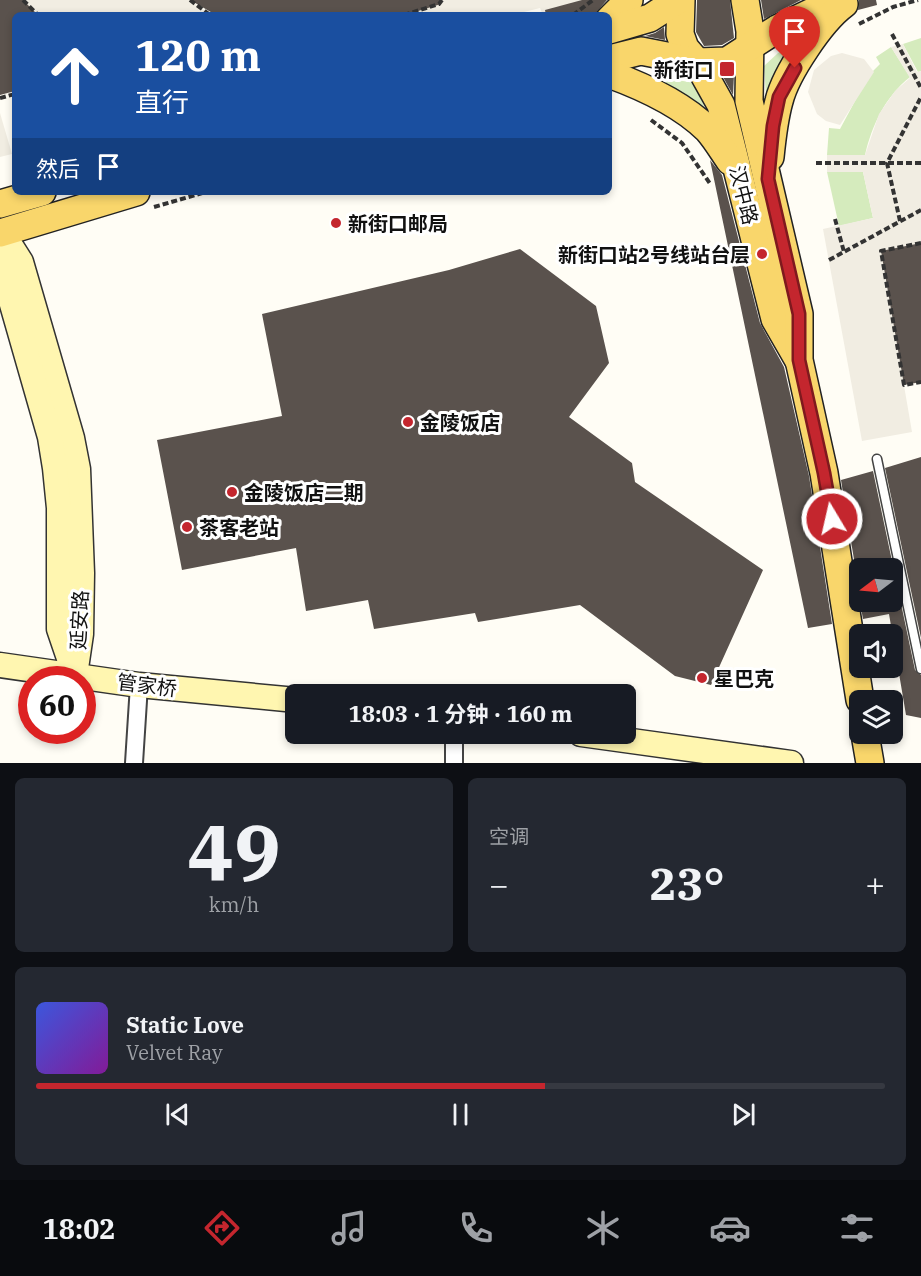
<!DOCTYPE html>
<html lang="zh">
<head>
<meta charset="utf-8">
<style>
  :root { --surface:#171b24; --page:#242831; --text:#f1f3f6; --muted:#9ea1a6; --line:#363941; --accent:#c4262e }
  body { margin:0; font-family:"IBM Plex Serif","Noto Sans SC",serif; background:var(--page); color:var(--text); height:100vh; display:flex; flex-direction:column; font-size:22px; white-space:nowrap }
  * { box-sizing:border-box; margin:0 }
  p { font-size:20px; color:var(--muted) }
  .icon { flex:none; width:33px; height:33px; fill:none; stroke:currentColor; stroke-width:2; stroke-linecap:round; stroke-linejoin:round }
  .map { position:relative; height:763px; overflow:hidden }
  .details { display:flex; flex-direction:column; gap:15px; padding:15px; background:#0d0f14; flex:1 }
  .details>* { flex:none }
  .guide { position:absolute; left:12px; top:12px; width:600px; height:183px; border-radius:9px; box-shadow:0 3px 9px #0003; background:#1a4fa0; color:#fff; overflow:hidden }
  .needle { width:39px; rotate:254deg }
  .controls { position:absolute; left:849px; top:558px; display:grid; gap:12px }
  .controls a { display:grid; place-items:center; width:54px; height:54px; border-radius:9px; background:var(--surface); box-shadow:0 3px 9px #0003; font-size:30px }
  .speed { position:absolute; left:18px; top:666px; display:flex; gap:12px; font-size:30px; font-weight:700; text-align:center }
  .speed>* { display:grid; place-content:center; width:78px; height:78px; border-radius:50%; background:var(--surface); box-shadow:0 3px 9px #0003; line-height:1 }
  .speed .limit { border:9px solid #d22; background:#fff; color:#111 }
  .pin { position:absolute; display:grid; place-items:center; width:51px; height:51px; color:#fff; margin:-62px -26px; border-radius:50% 50% 50% 0; rotate:-45deg; box-shadow:0 0 6px #0007 }
  .pin .icon { rotate:45deg }
  .me { position:absolute; width:66px; margin:-33px; rotate:351deg; stroke-linejoin:round; filter:drop-shadow(0 0 4px #0008) }
  .turn { display:flex; align-items:center; gap:21px; height:126px; padding:0 24px; font-size:27px }
  .turn .icon { width:78px; height:78px; stroke-width:2.5 }
  .turn b { display:block; font-size:42px; line-height:51px }
  .then { display:flex; align-items:center; height:57px; padding:0 24px; background:#0003; gap:12px; font-size:22px }
  .big { font-size:45px; font-weight:700; line-height:1.1 }
  .details .widget { flex:1; display:flex; flex-direction:column; justify-content:center; gap:9px; min-width:0; padding:0 21px; border-radius:9px; background:var(--page) }
  .details .dial { align-items:center; gap:0 }
  .dial b { font-size:78px; line-height:1 }
  .song { display:flex; align-items:center; gap:18px }
  .cover { width:72px; height:72px; border-radius:9px; background:linear-gradient(135deg,hsl(230 70% 55%),hsl(290 70% 35%)) }
  .played { height:6px; border-radius:3px; background:linear-gradient(90deg,var(--accent) 60%,var(--line) 60%) }
  .keys { display:flex; justify-content:space-around; direction:ltr }
  .heat { display:flex; justify-content:space-between; align-items:center; font-size:33px; direction:ltr }
  .details .tiles { flex:1; display:grid; gap:15px; grid-template-columns:1fr 1fr }
  .widget:last-child { grid-column:span 2 }
  .trip { position:absolute; left:285px; top:684px; width:351px; height:60px; border-radius:9px; background:var(--surface); box-shadow:0 3px 9px #0003; font-weight:700; line-height:60px; text-align:center }
  .tabs { display:flex; height:96px; justify-content:space-around; align-items:center; background:#090b0e; color:var(--muted) }
  .tabs .icon { width:42px; height:42px }
  .tabs .selected { color:var(--accent) }
  .tabs b { font-size:27px; color:var(--text) }
  .map>svg:first-child { display:block }
  .green { fill:#d5ebbd }
  .plaza { fill:#f1ede2 }
  .building { fill:#5a524d }
  .lines { fill:none; stroke-linecap:round; stroke-linejoin:round }
  .lane-casing { stroke:#444; stroke-width:11 }
  .street-casing { stroke:#444; stroke-width:20 }
  .secondary-casing { stroke:#333; stroke-width:27 }
  .primary-casing { stroke:#222; stroke-width:30 }
  .path { stroke:#333; stroke-width:4; stroke-dasharray:6 3; stroke-linecap:butt }
  .lane { stroke:#fff; stroke-width:8 }
  .street { stroke:#fff; stroke-width:16 }
  .secondary { stroke:#fff6b0; stroke-width:24 }
  .primary { stroke:#f9d66b; stroke-width:27 }
  .route-casing { stroke:#7f191e; stroke-width:15 }
  .route { stroke:#c4262e; stroke-width:10 }
  .poi-dot { fill:#c4262e; stroke:#fff; stroke-width:2 }
  .labels { text-anchor:middle; dominant-baseline:central; stroke-width:6; stroke-linejoin:round; paint-order:stroke }
  .poi-label { font-size:20px; font-weight:bold; fill:#111; stroke:#fff; text-anchor:start }
  .street-label { font-size:20px; fill:#111; stroke:#fff }
</style>
</head>
<body>
<div class="map">
<svg width="921" height="763" viewBox="0 0 921 763">
  <rect width="100%" height="100%" fill="#fffdf5"/>
  <!-- green -->
  <g class="green">
    <polygon points="921,38 921,71 918,72 903,44"/>
    <polygon points="792,47 768,96 766,95 764,66 778,53"/>
    <path d="M 891,47 L 910,77 C 885,97 872,125 865,155 L 827,155 L 829,128 L 840,129 L 869,75 L 880,64 L 876,57 Z"/>
    <polygon points="672,79 694,83 707,113 660,82"/>
    <polygon points="827,172 863,172 873,218 839,226"/>
  </g>
  <!-- plaza -->
  <g class="plaza">
    <polygon points="23,0 190,0 210,15 38,15"/>
    <polygon points="442,0 582,0 559,15 543,15 540,8 512,15 404,15 439,4"/>
    <polygon points="903,44 917,72 921,71 921,243 881,252 912,432 862,441 823,229 873,218 863,172 827,172 827,155 865,155 879,114 895,91 910,78 891,47"/>
    <polygon points="842,53 864,59 874,72 840,125 826,121 817,114 808,92 814,70 831,56"/>
    <polygon points="0,113 12,154 0,157"/>
  </g>
  <!-- building -->
  <g class="building">
    <polygon points="0,0 23,0 38,15 15,15 15,91 0,95"/>
    <polygon points="190,0 440,0 441,4 405,15 216,15"/>
    <polygon points="582,0 607,0 594,15 546,15 545,10"/>
    <polygon points="697,0 730,0 734,38 722,45 704,46 696,32"/>
    <polygon points="761,0 801,0 764,19"/>
    <polygon points="859,0 876,0 877,5 858,10"/>
    <polygon points="664,27 665,40 645,36 655,33"/>
    <polygon points="734,75 733,95 723,77"/>
    <polygon points="710,160 722,175 760,323 784,367 809,476 832,624 808,628"/>
    <polygon points="921,243 921,382 904,385 881,251"/>
    <polygon points="520,249 596,306 609,363 569,417 632,463 635,482 763,570 711,685 675,676 580,605 478,622 475,613 374,629 368,600 306,611 296,548 182,570 157,440 282,416 262,314 449,270"/>
    <polygon points="921,457 921,638 885,468"/>
    <polygon points="873,471 915,670 921,675 921,718 906,715 889,614 863,619 860,602 892,602 892,568 860,568 860,596 841,480"/>
  </g>
  <g class="lines">
    <defs>
      <polyline id="lane" points="877,459 921,669"/>
      <g id="street">
        <polyline points="134,763 139,685"/>
        <polyline points="454,763 454,734"/>
      </g>
      <g id="secondary">
        <polyline points="2,232 21,262 72,438 78,469 82,573 81,634 75,675"/>
        <polyline points="2,232 1,266 50,437 55,468 59,508 59,629 74,673"/>
        <polyline points="0,665 139,685 296,700"/>
        <polyline points="581,734 791,763"/>
      </g>
      <g id="primary">
        <polyline points="681,0 680,34 685,48 697,62 721,105 775,319 798,359"/>
        <polyline points="745,0 750,31 749,101 799,314 799,360 824,473 860,700"/>
        <polyline points="609,20 629,0"/>
        <polyline points="609,30 650,18 678,0"/>
        <polyline points="609,59 641,51 697,62 727,61 777,29 837,0"/>
        <path d="M 609,74 C 642,86 683,105 708,130 C 716,139 723,151 730,161"/>
        <path d="M 770,157 C 772,137 774,119 779,101 C 786,73 821,21 844,4"/>
        <polyline points="0,204 42,192"/>
        <polyline points="0,233 136,192"/>
        <polyline points="865,734 870,763"/>
      </g>
    </defs>
    <!-- lane casing -->
    <use href="#lane" class="lane-casing"/>
    <!-- street casing -->
    <use href="#street" class="street-casing"/>
    <!-- secondary casing -->
    <use href="#secondary" class="secondary-casing"/>
    <!-- primary casing -->
    <use href="#primary" class="primary-casing"/>
    <!-- path -->
    <g class="path">
      <polyline points="23,0 38,15"/>
      <polyline points="190,0 210,15"/>
      <polyline points="404,15 439,4 442,0"/>
      <polyline points="573,15 593,0"/>
      <polyline points="859,24 893,7 918,0"/>
      <polyline points="892,34 921,88"/>
      <polyline points="0,98 15,94"/>
      <polyline points="651,120 682,143 711,185"/>
      <polyline points="816,163 921,163"/>
      <polyline points="154,207 206,192"/>
      <polyline points="835,219 844,252"/>
      <polyline points="900,221 887,163 921,97"/>
      <polyline points="921,243 881,251 904,385 921,382"/>
      <polyline points="829,260 921,210"/>
    </g>
    <!-- lane -->
    <use href="#lane" class="lane"/>
    <!-- street -->
    <use href="#street" class="street"/>
    <!-- secondary -->
    <use href="#secondary" class="secondary"/>
    <!-- primary -->
    <use href="#primary" class="primary"/>
  </g>
  <g class="lines">
    <defs>
      <polyline id="route" points="795,68 779,97 773,126 768,179 799,314 799,360 824,473 832,519"/>
    </defs>
    <!-- route casing -->
    <use href="#route" class="route-casing"/>
    <!-- route -->
    <use href="#route" class="route"/>
  </g>
  <!-- markers -->
  <g class="poi-dot">
    <rect x="719" y="61" width="16" height="16" rx="3"/>
    <circle cx="336" cy="223" r="6"/>
    <circle cx="762" cy="254" r="6"/>
    <circle cx="408" cy="422" r="6"/>
    <circle cx="232" cy="492" r="6"/>
    <circle cx="187" cy="527" r="6"/>
    <circle cx="702" cy="678" r="6"/>
  </g>
  <g class="labels">
    <!-- poi labels -->
    <g class="poi-label">
      <text x="714" y="69" text-anchor="end">新街口</text>
      <text x="348" y="223">新街口邮局</text>
      <text x="750" y="254" text-anchor="end">新街口站2号线站台层</text>
      <text x="420" y="422">金陵饭店</text>
      <text x="244" y="492">金陵饭店二期</text>
      <text x="199" y="527">茶客老站</text>
      <text x="714" y="678">星巴克</text>
    </g>
    <!-- street labels -->
    <g class="street-label">
      <text transform="translate(744 195) rotate(76)">汉中路</text>
      <text transform="translate(79 620) rotate(-87)">延安路</text>
      <text transform="translate(147 685) rotate(7)">管家桥</text>
    </g>
  </g>
</svg>
<div class="controls">
<a><svg class="needle" viewBox="-14 -14 28 28"><path d="M0-13l5 13h-10z" fill="#e53935"/><path d="M0 13l5-13h-10z" fill="#9ea1a6"/></svg></a>
<a><svg class="icon" aria-label="sound" viewBox="0 0 24 24"><path d="M4 9h4l5-4v14l-5-4H4zM17 9q2 3 0 6"/></svg></a>
<a><svg class="icon" aria-label="layers" viewBox="0 0 24 24"><path d="M12 4l9 5-9 5-9-5zM3 14l9 5 9-5"/></svg></a>
</div>
<div class="speed"><div class="limit">60</div></div>
<div class="pin" style="left:795px;top:68px;background:#d93025"><svg class="icon" aria-label="arrive" viewBox="0 0 24 24"><path d="M6 21V4h12l-3 4 3 4H6"/></svg></div>
<svg class="me" style="left:832px;top:519px" viewBox="-20 -20 40 40"><circle r="17" fill="#c4262e" stroke="#fff" stroke-width="3"/><path d="M0-11L8 9 0 5-8 9z" fill="#fff"/></svg>
<div class="trip">18:03 · 1 分钟 · 160 m</div>
<div class="guide">
<div class="turn"><svg class="icon" aria-label="ahead" viewBox="0 0 24 24"><path d="M12 20V5M6 11l6-6 6 6"/></svg><div><b>120 m</b>直行</div></div>
<div class="then">然后<svg class="icon" aria-label="arrive" viewBox="0 0 24 24"><path d="M6 21V4h12l-3 4 3 4H6"/></svg></div>
</div>
</div>
<section class="details">
<div class="tiles">
<div class="widget dial"><b>49</b><p>km/h</p></div>
<div class="widget"><p>空调</p>
<div class="heat"><a>−</a><b class="big">23°</b><a>+</a></div>
</div>
<div class="widget">
<div class="song"><i class="cover"></i><div><b>Static Love</b><p>Velvet Ray</p></div></div>
<div class="played"></div>
<div class="keys"><svg class="icon" aria-label="previous" viewBox="0 0 24 24"><path d="M18 5L8 12l10 7zM5 5v14"/></svg><svg class="icon" aria-label="pause" viewBox="0 0 24 24"><path d="M8 5v14M16 5v14"/></svg><svg class="icon" aria-label="next" viewBox="0 0 24 24"><path d="M6 5l10 7-10 7zM19 5v14"/></svg></div>
</div>
</div>
</section>
<nav class="tabs">
<b>18:02</b>
<svg class="icon selected" aria-label="directions" viewBox="0 0 24 24"><path d="M12 3l9 9-9 9-9-9zM9 14v-3h6M13 9l2 2-2 2"/></svg>
<svg class="icon" aria-label="music" viewBox="0 0 24 24"><path d="M9 18V5l10-2v13"/><circle cx="6" cy="18" r="3"/><circle cx="16" cy="16" r="3"/></svg>
<svg class="icon" aria-label="phone" viewBox="0 0 24 24"><path d="M5 4h4l2 5-3 2q2 4 5 5l2-3 5 2v4C11 20 4 13 5 4z"/></svg>
<svg class="icon" aria-label="climate" viewBox="0 0 24 24"><path d="M12 3v18M4 7l16 10M4 17L20 7"/></svg>
<svg class="icon" aria-label="car" viewBox="0 0 24 24"><path d="M5 17H2v-5l4-1 3-4h7l3 4 3 1v5h-3M9 17h6M6 11h13"/><circle cx="7" cy="17" r="2"/><circle cx="17" cy="17" r="2"/></svg>
<svg class="icon" aria-label="filters" viewBox="0 0 24 24"><path d="M4 7h16M4 17h16"/><circle cx="9" cy="7" r="2"/><circle cx="15" cy="17" r="2"/></svg>
</nav>
</body>
</html>
